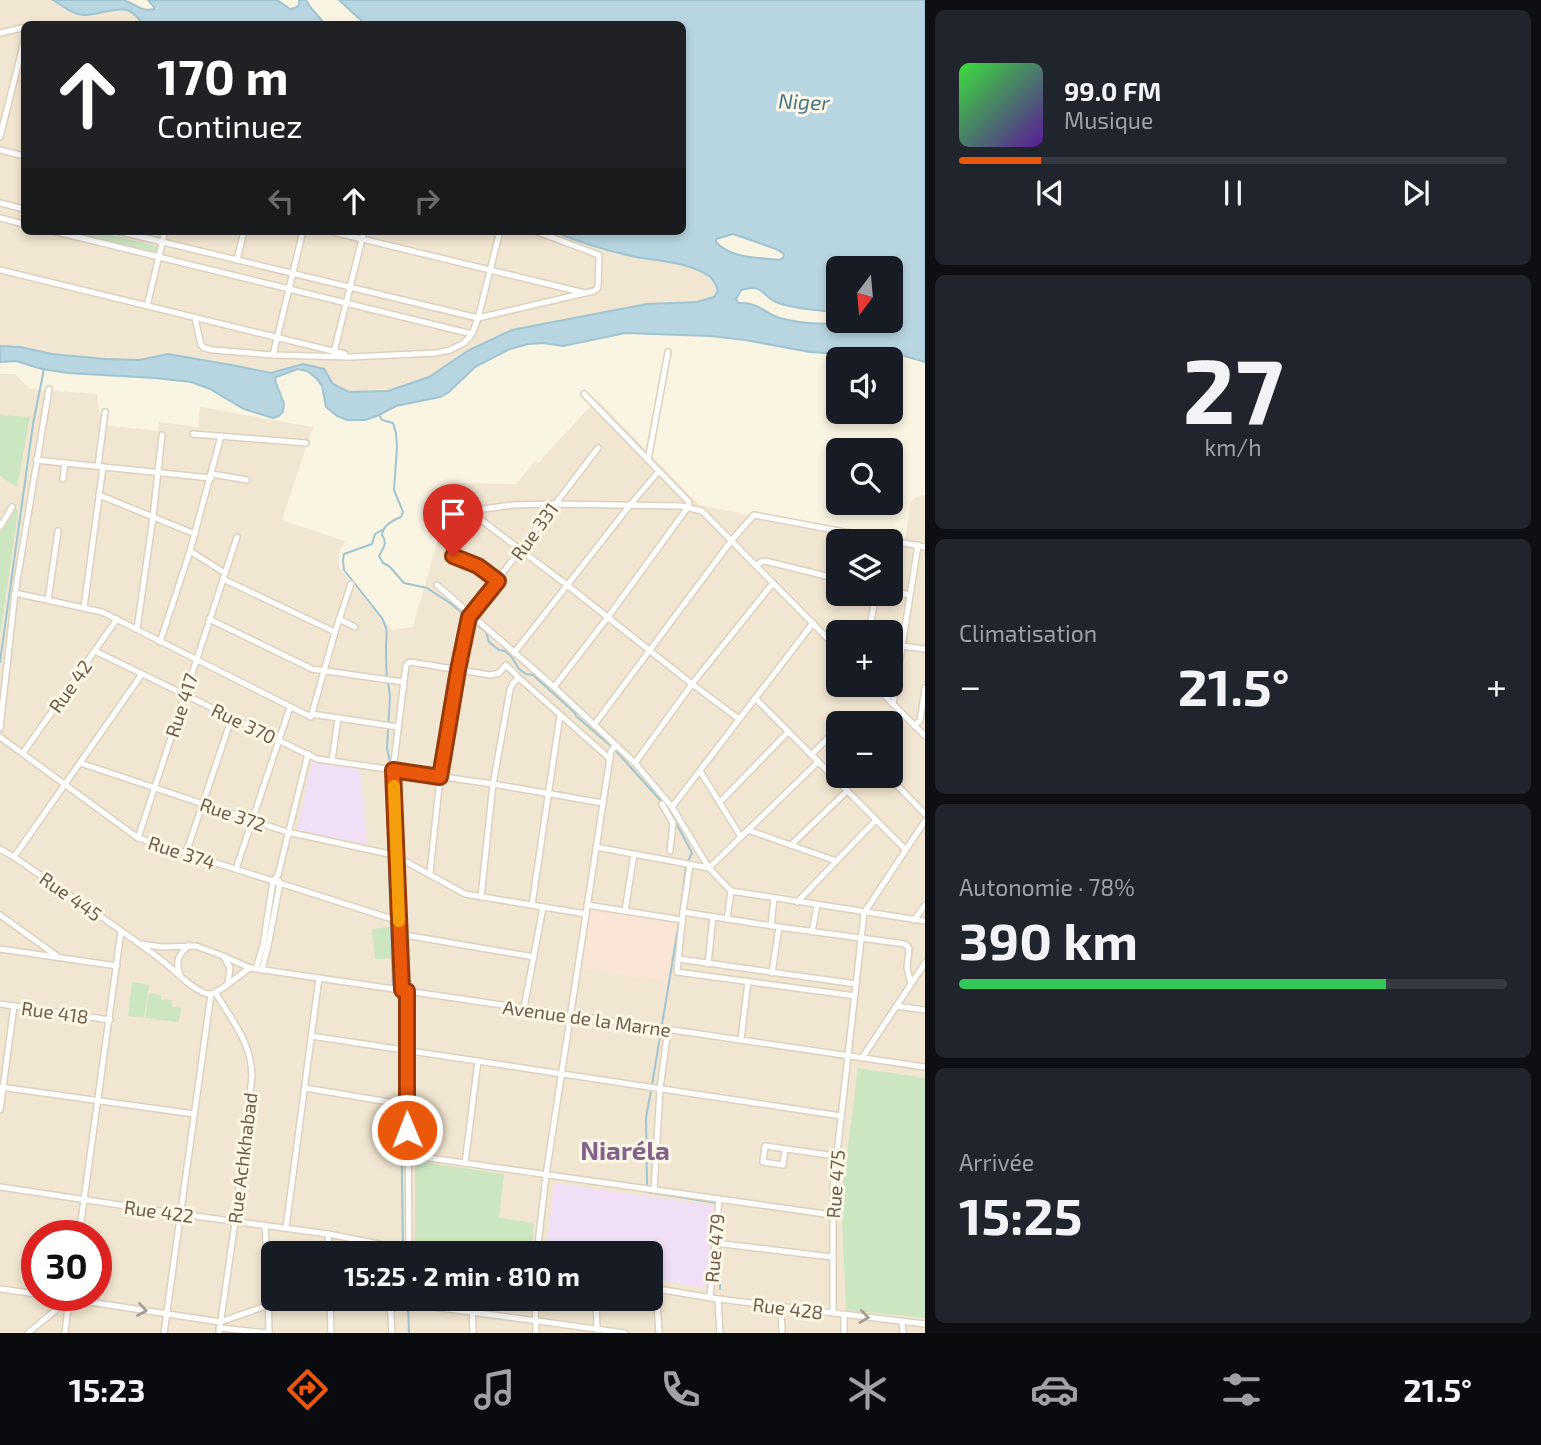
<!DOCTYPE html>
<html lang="fr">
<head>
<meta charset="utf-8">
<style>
  :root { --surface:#171b24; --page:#20242c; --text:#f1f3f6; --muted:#9ea1a6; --line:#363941; --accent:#ea580c }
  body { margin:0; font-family:"Exo 2",sans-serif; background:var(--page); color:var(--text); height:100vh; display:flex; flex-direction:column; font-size:26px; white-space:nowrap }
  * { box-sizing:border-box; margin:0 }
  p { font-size:23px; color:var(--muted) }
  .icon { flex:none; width:38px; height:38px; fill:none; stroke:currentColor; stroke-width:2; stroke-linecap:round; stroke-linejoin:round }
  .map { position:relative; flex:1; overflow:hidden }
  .details { display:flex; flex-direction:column; gap:10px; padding:10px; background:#0d0f14; width:616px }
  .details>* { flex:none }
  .guide { position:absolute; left:21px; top:21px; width:665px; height:214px; border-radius:10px; box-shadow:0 4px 10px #0003; background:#202124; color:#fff; overflow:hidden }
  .needle { width:46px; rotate:196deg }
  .buttons { position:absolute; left:826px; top:256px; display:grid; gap:14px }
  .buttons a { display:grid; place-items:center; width:77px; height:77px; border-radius:10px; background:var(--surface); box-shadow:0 4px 10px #0003; font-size:35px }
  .speed { position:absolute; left:21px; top:1220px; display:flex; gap:14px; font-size:35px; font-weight:700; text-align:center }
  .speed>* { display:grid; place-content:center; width:91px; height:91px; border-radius:50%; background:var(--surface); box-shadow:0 4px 10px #0003; line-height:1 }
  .speed .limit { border:10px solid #d22; background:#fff; color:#111 }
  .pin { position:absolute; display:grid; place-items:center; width:60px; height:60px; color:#fff; margin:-72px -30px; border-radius:50% 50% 50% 0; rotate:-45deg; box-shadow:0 0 7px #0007 }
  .pin .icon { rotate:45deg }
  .me { position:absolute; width:77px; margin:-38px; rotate:359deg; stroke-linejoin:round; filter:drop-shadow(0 0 5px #0008) }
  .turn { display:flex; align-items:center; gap:24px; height:147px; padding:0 21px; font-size:32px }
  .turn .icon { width:91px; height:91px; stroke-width:2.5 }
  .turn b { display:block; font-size:49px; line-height:60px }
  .lanes { display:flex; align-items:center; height:66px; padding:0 21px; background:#0003; justify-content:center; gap:35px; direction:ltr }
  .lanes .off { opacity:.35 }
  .big { font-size:52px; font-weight:700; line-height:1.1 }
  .details .tile { flex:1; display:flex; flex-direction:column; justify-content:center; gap:10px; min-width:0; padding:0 24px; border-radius:10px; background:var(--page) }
  .details .dial { align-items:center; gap:0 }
  .dial b { font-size:91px; line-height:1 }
  .song { display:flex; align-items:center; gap:21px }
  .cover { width:84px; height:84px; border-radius:10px; background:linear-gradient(135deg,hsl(120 70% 55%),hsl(270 70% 35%)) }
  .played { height:7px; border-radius:4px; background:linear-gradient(90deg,var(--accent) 15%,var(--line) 15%) }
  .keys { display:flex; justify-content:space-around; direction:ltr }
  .heat { display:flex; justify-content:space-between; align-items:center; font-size:38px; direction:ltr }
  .charge { height:10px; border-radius:5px; background:linear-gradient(90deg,#34c759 78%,var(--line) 0) }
  .trip { position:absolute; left:261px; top:1241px; width:402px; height:70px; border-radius:10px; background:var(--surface); box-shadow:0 4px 10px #0003; font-weight:700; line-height:70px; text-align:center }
  .tab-bar { display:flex; height:112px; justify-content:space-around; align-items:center; background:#090b0e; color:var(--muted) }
  .tab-bar .icon { width:49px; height:49px }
  .tab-bar .active { color:var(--accent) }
  .tab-bar b { font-size:32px; color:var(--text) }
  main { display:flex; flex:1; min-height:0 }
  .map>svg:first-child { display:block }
  .residential { fill:#f1e6d1; fill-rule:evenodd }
  .commercial { fill:#fae5d6 }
  .education { fill:#f0dff6 }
  .green { fill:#cce6c2 }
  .water { fill:#b8d6e1; stroke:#9fc4d2; stroke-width:2; fill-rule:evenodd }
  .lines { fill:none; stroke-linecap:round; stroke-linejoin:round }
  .stream { stroke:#9fc4d2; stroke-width:2 }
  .minor-casing { stroke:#ddd1be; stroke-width:8 }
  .minor { stroke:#fff; stroke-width:5 }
  .oneway { stroke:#a99d93 }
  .route-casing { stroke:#983908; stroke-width:18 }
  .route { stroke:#ea580c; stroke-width:12 }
  .slow { stroke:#f59e0b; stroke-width:12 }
  .labels { text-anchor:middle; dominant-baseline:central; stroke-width:6; stroke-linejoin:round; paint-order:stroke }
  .street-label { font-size:19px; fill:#6f5c4b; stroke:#fdf7e7 }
  .water-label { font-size:21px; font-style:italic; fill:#4a7688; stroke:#fdf7e7 }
  .district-label { font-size:26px; font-weight:bold; fill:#83628c; stroke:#fdf7e7 }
</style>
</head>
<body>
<main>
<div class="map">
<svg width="925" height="1333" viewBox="0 0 925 1333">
  <rect width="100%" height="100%" fill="#faf4e2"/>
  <!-- residential -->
  <g class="residential">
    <polygon points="0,0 53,0 75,13 84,15 103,11 119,11 125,10 133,14 144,24 24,24 24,231 552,231 587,244 636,257 684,264 709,275 716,285 718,291 714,297 697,302 647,304 458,357 429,377 388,391 350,392 333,384 324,369 284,369 271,373 237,366 168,354 140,360 105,359 52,354 20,347 0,346"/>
    <path d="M 0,374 L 15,374 L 30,389 L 97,394 L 101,425 L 158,431 L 159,422 L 198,427 L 200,407 L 313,427 L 282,520 L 345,541 L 339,553 L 339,568 L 392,630 L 413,627 L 454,483 L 516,484 L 535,461 L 538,463 L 597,399 L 699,505 L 849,535 L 905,541 L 911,502 L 916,497 L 925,495 L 925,1333 L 0,1333 ZM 838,541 L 891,541 L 891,593 L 838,593 ZM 838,632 L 891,632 L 891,684 L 838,684 ZM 838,723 L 891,723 L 891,775 L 838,775 ZM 37,1236 L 96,1236 L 96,1295 L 37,1295 ZM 273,1253 L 651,1253 L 651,1298 L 273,1298 Z"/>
  </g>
  <!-- commercial -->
  <polygon class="commercial" points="589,907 677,922 668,982 579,968"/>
  <!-- education -->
  <g class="education">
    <polygon points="312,762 360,769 367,844 297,830"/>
    <polygon points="554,1183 714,1206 705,1288 651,1279 651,1253 546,1253"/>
  </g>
  <!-- green -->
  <g class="green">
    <polygon points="64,231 95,231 160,247 159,254"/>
    <polygon points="0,415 30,417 17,487 0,476"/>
    <polygon points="16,508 18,512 0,636 0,533"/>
    <polygon points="389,927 392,958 375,959 372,929"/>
    <polygon points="132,982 149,985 144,1018 128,1016"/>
    <polygon points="149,993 161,995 161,999 172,1000 172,1007 181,1008 179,1022 145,1018"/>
    <polygon points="858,1068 925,1078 925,1318 846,1310 842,1218 842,1193"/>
    <polygon points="415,1161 504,1174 499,1218 534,1223 531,1253 457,1253 415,1247"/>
  </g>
  <!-- water -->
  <g class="water">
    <path d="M 53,0 C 73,0 103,0 122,0 C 135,2 141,13 154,9 L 154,7 L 148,0 L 277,0 L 290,9 L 295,8 L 299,5 L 299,0 L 306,0 L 311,8 L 325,24 L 144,24 C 139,20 134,12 127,10 C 113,7 96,16 83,15 C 71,14 62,5 53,0 Z"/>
    <path d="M 339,0 L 925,0 L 925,362 L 894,353 L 876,356 L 810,352 L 745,340 L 711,336 L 625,333 L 563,346 L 543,343 L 528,344 L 510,349 L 475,367 L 449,392 L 440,397 L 396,406 L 379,415 L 365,420 L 347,420 L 337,416 L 326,407 L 322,386 L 316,378 L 307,371 L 298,369 L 276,377 L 275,380 L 284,404 L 283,411 L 279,416 L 273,418 L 244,409 L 210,389 L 191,382 L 155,378 L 68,373 L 42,369 L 16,361 L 0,362 L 0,346 L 20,347 L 52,354 L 105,359 L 140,360 L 168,354 L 237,366 L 271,373 L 303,364 L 324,369 L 333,384 L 349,392 L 388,391 L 429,377 L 469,350 L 512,330 L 647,304 L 697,302 L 714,297 L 718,291 C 716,284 712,277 706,274 C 684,262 660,261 636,257 C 607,251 579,242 552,231 L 682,231 L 682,24 L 365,24 ZM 733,234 L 776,249 L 784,254 L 783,258 L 779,260 C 757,257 731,259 716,242 L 716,239 ZM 838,268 L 891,268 L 891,320 L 871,320 L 867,324 C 839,323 812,326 784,319 C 764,315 762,302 738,303 L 736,299 L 741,290 C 764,283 760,295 776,302 C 795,310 818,309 838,313 Z"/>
  </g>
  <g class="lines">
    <!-- stream -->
    <g class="stream">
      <path d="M 379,415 L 382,420 L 393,423 L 396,433 L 397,447 L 394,490 L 403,512 L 401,517 C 393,520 383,526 382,535 C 388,543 383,548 379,556 L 383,563 L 389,566 L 404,583 L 427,588 L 450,603 L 486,632 L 489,642 L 499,650 L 505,651 L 511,656 L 519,669 L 526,674 L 533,675 L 575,713 L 576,716 L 612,747"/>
      <path d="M 382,530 L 375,534 L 372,544 L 344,554 L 343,560 L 344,570 L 382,618 C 389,633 386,633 386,647 C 386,657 386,667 387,677"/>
      <polyline points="0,662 33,424 44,369"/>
      <polyline points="388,682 390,697 387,748 391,767"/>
      <polyline points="616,751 661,801"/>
      <polyline points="391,783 392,849 389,875 393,987"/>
      <polyline points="666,805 671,815"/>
      <polyline points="676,823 692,853 688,861"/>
      <polyline points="680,916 686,866"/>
      <polyline points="652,1085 679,922"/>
      <polyline points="401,1108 403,1253"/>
      <polyline points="647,1186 646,1118 651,1091"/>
      <polyline points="647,1192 717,1203"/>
      <polyline points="720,1289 720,1220"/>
      <polyline points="408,1307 409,1333"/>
    </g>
    <defs>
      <g id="minor">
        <polyline points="0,33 22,28 24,31"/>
        <polyline points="0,137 24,41"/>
        <polyline points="0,150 24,156"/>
        <polyline points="0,203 24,209"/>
        <polyline points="0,218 24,224"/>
        <polyline points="53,231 472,334"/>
        <polyline points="117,231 478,318 585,293 329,231"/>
        <polyline points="535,231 599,255 598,288 594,291 585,293"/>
        <polyline points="237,260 244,231"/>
        <polyline points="0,270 345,354"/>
        <polyline points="147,306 165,231"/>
        <polyline points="195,318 201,345 204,348 213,350 273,355 351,357 436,353 450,350 464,343 472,334 478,318 500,231"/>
        <polyline points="334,352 364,231"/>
        <polyline points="273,355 303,231"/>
        <polyline points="193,434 306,443"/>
        <polyline points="36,460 211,478"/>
        <polyline points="648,460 668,352"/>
        <polyline points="98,466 105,412"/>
        <polyline points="212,474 247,480"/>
        <polyline points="63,479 65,463"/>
        <polyline points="99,495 195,534"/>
        <polyline points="0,527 12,507"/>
        <polyline points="190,551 225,573"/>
        <polyline points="453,556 478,566 498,581"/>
        <polyline points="756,566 761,562 765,561 838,579"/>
        <polyline points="223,579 335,632"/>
        <polyline points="437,585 554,687 635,763 692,684 773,583"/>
        <polyline points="891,591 910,595"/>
        <polyline points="15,593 102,612 311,717 335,632 351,584"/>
        <polyline points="48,600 58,531"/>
        <polyline points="84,608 103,467"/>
        <polyline points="209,619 312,669 403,682"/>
        <polyline points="339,619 355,627"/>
        <polyline points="137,629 153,517 162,435"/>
        <polyline points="869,632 876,593"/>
        <polyline points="160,642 190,551 221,436"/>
        <polyline points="902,646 925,649"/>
        <polyline points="95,651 317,759 493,784 603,803"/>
        <polyline points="514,653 630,505 659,471"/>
        <polyline points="873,684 925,736"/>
        <polyline points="554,687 608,617 688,507 689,502 584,394"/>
        <polyline points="755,698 905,849"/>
        <polyline points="893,704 918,545"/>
        <polyline points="312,714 398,727"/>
        <polyline points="739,719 692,684 567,585 476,516 474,513 475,510 513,505 554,504 681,506 702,511 838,649"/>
        <polyline points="594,725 731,541 754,515 925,547"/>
        <polyline points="914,725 920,721 925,688"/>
        <polyline points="0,728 15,593 49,389"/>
        <polyline points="0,737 138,838 389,918"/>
        <polyline points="23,753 117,619"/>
        <polyline points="811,755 838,728"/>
        <polyline points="332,761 338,718"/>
        <polyline points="80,763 287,832 394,855 465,894 586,914"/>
        <polyline points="635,763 672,807 709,868 731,891 925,921"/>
        <polyline points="700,771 741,837"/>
        <polyline points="887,775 925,814"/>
        <polyline points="720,802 788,732"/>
        <polyline points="662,804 673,823 670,851"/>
        <polyline points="672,807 813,623"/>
        <polyline points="748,830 836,861"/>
        <polyline points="138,838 237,537"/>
        <polyline points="791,845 847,791"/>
        <polyline points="596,847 709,868 818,762"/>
        <path d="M 0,849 L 14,857 C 64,892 116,925 165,963 C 175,971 196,993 209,994 C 219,994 240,974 250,968"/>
        <polyline points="186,853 232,717"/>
        <polyline points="14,857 142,674"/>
        <polyline points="690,865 683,912 677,972 855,996"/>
        <polyline points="236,869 290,707"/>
        <polyline points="430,873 440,777 458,670 469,617 598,448"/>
        <polyline points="481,897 493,784 510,690 513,683 519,678 610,759"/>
        <polyline points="797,902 876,820"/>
        <polyline points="532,905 560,715"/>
        <polyline points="587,905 682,920"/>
        <polyline points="625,911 634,854"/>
        <polyline points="683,912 779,927 905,944 909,948 907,968 911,984"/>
        <polyline points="0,915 57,956"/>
        <polyline points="727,919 731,891"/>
        <polyline points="914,920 925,905"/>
        <polyline points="771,926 774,898"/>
        <polyline points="812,932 817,905"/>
        <polyline points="399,934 534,957"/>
        <polyline points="141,944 162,947 196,946 223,956 250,968 925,1067"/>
        <polyline points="0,949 117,966"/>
        <polyline points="224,957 230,968 228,983"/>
        <polyline points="679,959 856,984"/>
        <polyline points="708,964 713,917"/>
        <polyline points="256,969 263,945 273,881 278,875 308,754"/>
        <polyline points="262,970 268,946 280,883 279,881"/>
        <polyline points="772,973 779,927"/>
        <path d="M 180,975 C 175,960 178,956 189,945"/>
        <polyline points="402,990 393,770 406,665 410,662 490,675 499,673 506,665 519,678"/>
        <polyline points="407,991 409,1253"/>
        <path d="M 215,992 C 232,1021 251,1041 252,1076 L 235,1222 L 219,1333"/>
        <polyline points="0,1004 110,1020"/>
        <polyline points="896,1006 925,1010"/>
        <polyline points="524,1008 543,907"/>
        <polyline points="311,1036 841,1116"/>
        <polyline points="741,1040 748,981"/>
        <polyline points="862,1058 925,963"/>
        <polyline points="0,1087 194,1114"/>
        <polyline points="305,1088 407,1105"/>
        <polyline points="0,1110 14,1006"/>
        <polyline points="785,1149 783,1165 763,1162 765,1146 836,1156"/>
        <polyline points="408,1155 832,1215"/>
        <polyline points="465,1163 478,1061"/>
        <polyline points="0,1187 180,1214 328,1234 389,1246 396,1249 399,1253"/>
        <polyline points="654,1190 660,1089 668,1029"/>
        <polyline points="265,1226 268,1272 269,1333"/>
        <polyline points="286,1228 319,978"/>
        <polyline points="328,1234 329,1253"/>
        <polyline points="79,1236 121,931"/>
        <polyline points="715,1243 832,1257"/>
        <polyline points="537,1253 546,1175 611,751 616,745"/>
        <polyline points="651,1288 718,1299 925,1324"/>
        <polyline points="0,1289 37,1294"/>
        <polyline points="656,1289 659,1333"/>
        <polyline points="44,1295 220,1322 289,1298"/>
        <polyline points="710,1297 719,1199"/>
        <polyline points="330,1298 331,1333"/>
        <polyline points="368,1298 625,1333"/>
        <polyline points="472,1298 473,1333"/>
        <polyline points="535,1298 536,1333"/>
        <polyline points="596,1298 597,1330"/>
        <polyline points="718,1299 720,1333"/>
        <polyline points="390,1301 392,1333"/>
        <polyline points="781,1307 782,1333"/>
        <polyline points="833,1313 833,1189 864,913 925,821"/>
        <polyline points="844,1315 844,1333"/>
        <polyline points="902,1321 903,1333"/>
        <polyline points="219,1328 269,1333"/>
        <polyline points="28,1333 69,1299"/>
        <polyline points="65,1333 69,1298"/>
        <polyline points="164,1333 211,994"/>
      </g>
    </defs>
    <!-- minor casing -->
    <use href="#minor" class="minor-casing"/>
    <!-- minor -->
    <use href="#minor" class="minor"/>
  </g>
  <!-- one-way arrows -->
  <defs><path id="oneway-chevron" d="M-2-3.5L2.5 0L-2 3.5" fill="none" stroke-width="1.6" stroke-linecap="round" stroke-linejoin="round" transform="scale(1.75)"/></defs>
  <g class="oneway">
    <use href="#oneway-chevron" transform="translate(142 1310) rotate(9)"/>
    <use href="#oneway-chevron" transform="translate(864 1317) rotate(7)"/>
  </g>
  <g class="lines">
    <defs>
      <polyline id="route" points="407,1130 407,991 402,990 393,770 440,777 458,670 469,617 498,581 478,566 453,556"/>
    </defs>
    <!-- route casing -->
    <use href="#route" class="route-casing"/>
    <!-- route -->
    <use href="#route" class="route"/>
    <!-- slow -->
    <polyline class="slow" points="394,786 399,921"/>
  </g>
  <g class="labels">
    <!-- street labels -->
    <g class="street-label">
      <text transform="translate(534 531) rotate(-54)">Rue 331</text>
      <text transform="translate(70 686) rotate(-55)">Rue 42</text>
      <text transform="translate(181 705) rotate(-72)">Rue 417</text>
      <text transform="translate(244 723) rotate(26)">Rue 370</text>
      <text transform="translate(233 814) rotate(19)">Rue 372</text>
      <text transform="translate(182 852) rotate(18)">Rue 374</text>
      <text transform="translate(71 896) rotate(35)">Rue 445</text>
      <text transform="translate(55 1012) rotate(8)">Rue 418</text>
      <text transform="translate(587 1018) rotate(8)">Avenue de la Marne</text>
      <text transform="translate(242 1158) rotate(-83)">Rue Achkhabad</text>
      <text transform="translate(835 1184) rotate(-86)">Rue 475</text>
      <text transform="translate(159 1211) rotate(8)">Rue 422</text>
      <text transform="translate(714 1248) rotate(-85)">Rue 479</text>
      <text transform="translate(788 1308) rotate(7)">Rue 428</text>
    </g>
    <!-- water labels -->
    <g class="water-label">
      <text transform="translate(804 101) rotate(2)">Niger</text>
    </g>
    <!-- district labels -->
    <g class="district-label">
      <text x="625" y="1149">Niaréla</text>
    </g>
  </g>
</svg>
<div class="buttons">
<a><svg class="needle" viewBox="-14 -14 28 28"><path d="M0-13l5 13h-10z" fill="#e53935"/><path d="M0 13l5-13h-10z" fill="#9ea1a6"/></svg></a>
<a><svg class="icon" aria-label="sound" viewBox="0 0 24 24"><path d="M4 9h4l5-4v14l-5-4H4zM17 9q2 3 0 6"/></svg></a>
<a><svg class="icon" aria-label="search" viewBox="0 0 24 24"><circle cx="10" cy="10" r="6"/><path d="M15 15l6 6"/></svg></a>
<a><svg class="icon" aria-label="layers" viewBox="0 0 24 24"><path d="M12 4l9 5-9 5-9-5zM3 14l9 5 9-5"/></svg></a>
<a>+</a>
<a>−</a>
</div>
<div class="speed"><div class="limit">30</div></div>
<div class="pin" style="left:453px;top:556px;background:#d93025"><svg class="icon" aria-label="arrive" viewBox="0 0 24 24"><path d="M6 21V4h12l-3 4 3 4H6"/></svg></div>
<svg class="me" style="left:407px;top:1130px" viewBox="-20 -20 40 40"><circle r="17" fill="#ea580c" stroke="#fff" stroke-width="3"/><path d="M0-11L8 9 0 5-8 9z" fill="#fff"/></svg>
<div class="trip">15:25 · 2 min · 810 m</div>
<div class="guide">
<div class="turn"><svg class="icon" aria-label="ahead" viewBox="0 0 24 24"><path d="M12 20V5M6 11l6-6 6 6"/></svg><div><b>170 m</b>Continuez</div></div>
<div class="lanes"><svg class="icon off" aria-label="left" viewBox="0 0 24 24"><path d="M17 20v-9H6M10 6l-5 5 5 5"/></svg><svg class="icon" aria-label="ahead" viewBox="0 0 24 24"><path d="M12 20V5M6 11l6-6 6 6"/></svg><svg class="icon off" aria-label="right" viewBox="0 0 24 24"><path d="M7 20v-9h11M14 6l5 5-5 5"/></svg></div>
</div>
</div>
<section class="details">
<div class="tile">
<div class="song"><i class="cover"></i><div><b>99.0 FM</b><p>Musique</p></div></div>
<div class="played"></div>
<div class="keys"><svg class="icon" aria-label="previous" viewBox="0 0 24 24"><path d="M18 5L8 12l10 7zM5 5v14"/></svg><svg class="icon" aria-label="pause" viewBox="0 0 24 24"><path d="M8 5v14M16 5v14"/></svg><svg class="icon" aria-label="next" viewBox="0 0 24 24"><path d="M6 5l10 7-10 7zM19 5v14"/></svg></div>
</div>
<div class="tile dial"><b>27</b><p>km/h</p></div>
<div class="tile"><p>Climatisation</p>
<div class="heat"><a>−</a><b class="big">21.5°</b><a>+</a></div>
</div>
<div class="tile"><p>Autonomie · 78%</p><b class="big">390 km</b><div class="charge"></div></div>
<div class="tile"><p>Arrivée</p><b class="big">15:25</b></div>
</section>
</main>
<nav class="tab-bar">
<b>15:23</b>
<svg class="icon active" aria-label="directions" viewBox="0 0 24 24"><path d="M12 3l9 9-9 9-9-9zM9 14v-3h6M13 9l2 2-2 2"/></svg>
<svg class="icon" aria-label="music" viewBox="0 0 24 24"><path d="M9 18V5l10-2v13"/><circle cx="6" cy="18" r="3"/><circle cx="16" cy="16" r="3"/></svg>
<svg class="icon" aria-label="phone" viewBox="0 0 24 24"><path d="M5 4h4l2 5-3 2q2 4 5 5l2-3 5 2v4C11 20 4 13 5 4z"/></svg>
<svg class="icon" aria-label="climate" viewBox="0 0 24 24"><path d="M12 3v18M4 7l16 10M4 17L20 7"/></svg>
<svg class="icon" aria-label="car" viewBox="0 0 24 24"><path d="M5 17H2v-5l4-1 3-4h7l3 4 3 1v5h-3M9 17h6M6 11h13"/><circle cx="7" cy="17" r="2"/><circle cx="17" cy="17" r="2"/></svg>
<svg class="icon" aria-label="filters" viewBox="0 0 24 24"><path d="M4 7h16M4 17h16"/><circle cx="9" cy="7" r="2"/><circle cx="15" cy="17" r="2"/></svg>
<b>21.5°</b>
</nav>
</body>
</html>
